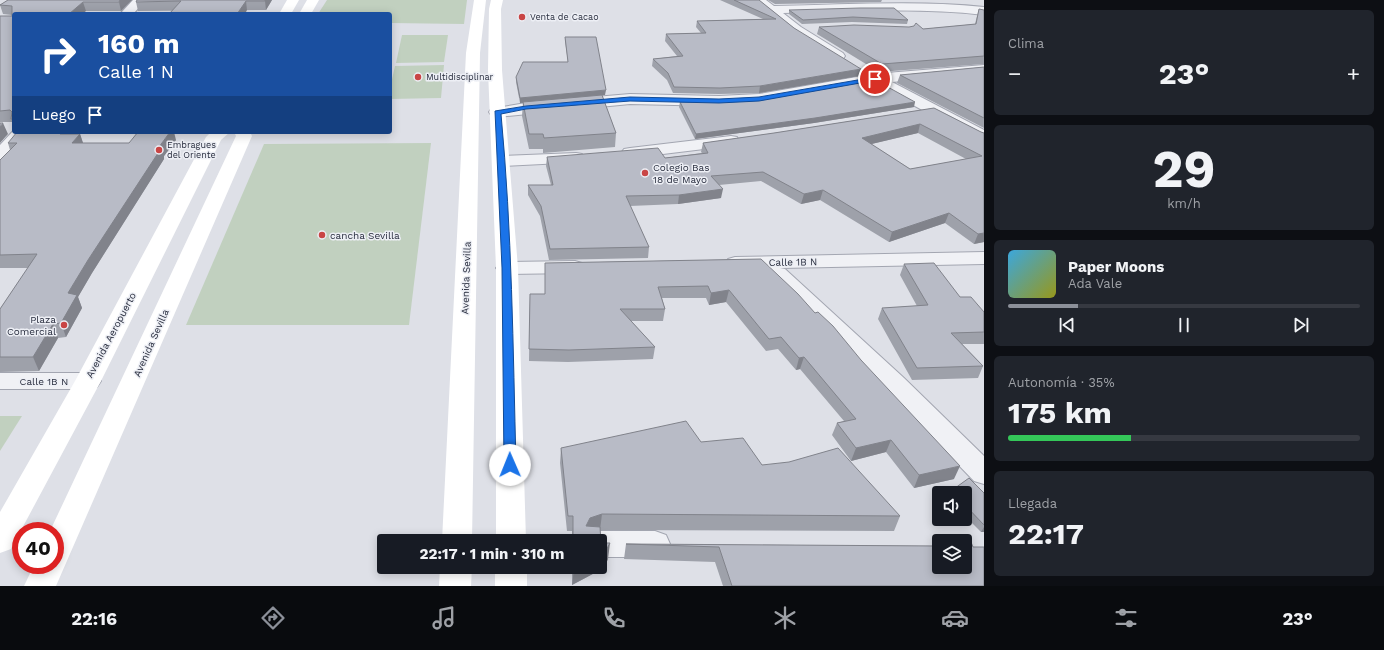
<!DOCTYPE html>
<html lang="es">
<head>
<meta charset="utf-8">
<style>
  :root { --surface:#171b24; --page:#20242c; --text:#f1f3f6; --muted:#9ea1a6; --line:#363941; --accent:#8c9099 }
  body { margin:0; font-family:"Work Sans",sans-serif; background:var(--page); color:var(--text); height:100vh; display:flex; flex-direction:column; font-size:15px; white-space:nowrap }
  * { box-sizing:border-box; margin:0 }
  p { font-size:13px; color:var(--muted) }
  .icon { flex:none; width:22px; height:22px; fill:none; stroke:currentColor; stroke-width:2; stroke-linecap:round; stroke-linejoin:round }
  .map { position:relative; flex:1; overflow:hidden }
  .sheet { display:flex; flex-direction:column; gap:10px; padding:10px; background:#0d0f14; width:400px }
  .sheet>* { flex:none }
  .guide { position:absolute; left:12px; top:12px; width:380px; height:122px; border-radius:4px; box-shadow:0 2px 10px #0003; background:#1a4fa0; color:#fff; overflow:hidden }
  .buttons { position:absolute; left:932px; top:486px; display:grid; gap:8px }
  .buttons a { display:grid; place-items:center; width:40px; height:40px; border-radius:4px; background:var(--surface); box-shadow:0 2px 10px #0003; font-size:20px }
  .speed { position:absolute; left:12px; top:522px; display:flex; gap:8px; font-size:20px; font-weight:700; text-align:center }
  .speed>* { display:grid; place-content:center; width:52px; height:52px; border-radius:50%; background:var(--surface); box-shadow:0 2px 10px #0003; line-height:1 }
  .speed .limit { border:6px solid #d22; background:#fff; color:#111 }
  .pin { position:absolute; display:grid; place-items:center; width:34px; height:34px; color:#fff; margin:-17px; border:2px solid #fff; border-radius:50%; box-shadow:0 1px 4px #0007 }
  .me { position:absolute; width:44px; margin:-22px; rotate:359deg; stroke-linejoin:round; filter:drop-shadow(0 0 3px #0008) }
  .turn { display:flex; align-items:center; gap:14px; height:84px; padding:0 20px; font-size:18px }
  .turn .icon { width:52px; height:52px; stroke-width:2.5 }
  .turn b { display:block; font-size:28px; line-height:34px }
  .then { display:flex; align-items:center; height:38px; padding:0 20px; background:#0003; gap:8px; font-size:15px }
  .big { font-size:30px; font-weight:700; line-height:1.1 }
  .sheet .card { flex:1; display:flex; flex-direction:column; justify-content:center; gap:6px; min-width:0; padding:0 14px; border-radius:6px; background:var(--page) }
  .sheet .dial { align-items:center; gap:0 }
  .dial b { font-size:52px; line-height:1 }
  .song { display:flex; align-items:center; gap:12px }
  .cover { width:48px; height:48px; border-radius:6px; background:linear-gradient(135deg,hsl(200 70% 55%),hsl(60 70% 35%)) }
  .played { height:4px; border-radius:2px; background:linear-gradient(90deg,var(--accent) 20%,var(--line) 20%) }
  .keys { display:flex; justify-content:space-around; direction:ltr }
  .heat { display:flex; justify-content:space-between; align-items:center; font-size:22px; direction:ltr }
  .charge { height:6px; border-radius:3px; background:linear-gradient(90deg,#34c759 35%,var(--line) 0) }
  .trip { position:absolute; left:377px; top:534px; width:230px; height:40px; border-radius:4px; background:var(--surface); box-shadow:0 2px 10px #0003; font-weight:700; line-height:40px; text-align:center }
  .menu { display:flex; height:64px; justify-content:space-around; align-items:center; background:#090b0e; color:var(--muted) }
  .menu .icon { width:28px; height:28px }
  .menu .selected { color:var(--accent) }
  .menu b { font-size:18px; color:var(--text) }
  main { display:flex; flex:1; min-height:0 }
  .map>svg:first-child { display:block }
  .green { fill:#c1d0bf }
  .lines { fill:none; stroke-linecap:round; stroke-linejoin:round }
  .street-casing { stroke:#a3a6b1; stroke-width:2 }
  .street { fill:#f0f1f5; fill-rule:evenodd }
  .secondary { fill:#fff; fill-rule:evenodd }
  .wall { fill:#9ea1aa; fill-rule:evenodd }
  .shaded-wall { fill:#81838b }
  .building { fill:#b8bbc6; stroke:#81838b; fill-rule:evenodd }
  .route { fill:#1a73e8; stroke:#114b97 }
  .poi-dot { fill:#c94545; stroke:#edeff5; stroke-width:1.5 }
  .labels { text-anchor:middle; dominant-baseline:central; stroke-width:3; stroke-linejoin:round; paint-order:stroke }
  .far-poi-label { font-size:9px; fill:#272c3d; stroke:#edeff5; text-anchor:start }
  .poi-label { font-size:10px; fill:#272c3d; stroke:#edeff5; text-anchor:start }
  .street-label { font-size:10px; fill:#272c3d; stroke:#edeff5 }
</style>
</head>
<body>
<main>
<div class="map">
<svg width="984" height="586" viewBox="0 0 984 586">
  <rect width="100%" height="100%" fill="#dee0e7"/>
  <!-- green -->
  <g class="green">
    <polygon points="327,0 467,0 464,24 390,23 390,14 318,14"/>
    <polygon points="402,35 448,35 444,62 396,63"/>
    <polygon points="444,65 441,98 390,99 390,88 395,66"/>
    <polygon points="431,143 409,325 186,325 264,144"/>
    <polygon points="0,416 22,416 0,451"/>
  </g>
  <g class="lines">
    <defs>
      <g id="street">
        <polygon points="133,0 146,0 133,14 120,14"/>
        <path d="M 753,0 L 766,0 L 774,6 C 844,5 915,0 984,7 L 984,15 C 918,7 850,12 783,13 L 801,27 L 843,53 L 845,56 L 843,59 L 833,59 L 793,33 Z"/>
        <polygon points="984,65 984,73 892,82 984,130 984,142 978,140 874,84 759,104 719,106 630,104 497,117 491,115 489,112 491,109 526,103 630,94 719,96 759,94 874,74"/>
        <polygon points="14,130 14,132 29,132 6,159 0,160 0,145"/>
        <polygon points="731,136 737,137 739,141 737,145 630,158 624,157 621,153 624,149 630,148"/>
        <polygon points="576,153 582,154 585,158 582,162 502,166 496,165 493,161 496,157 502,156"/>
        <polygon points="984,252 984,264 780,268 785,269 904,378 984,456 984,484 974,481 886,390 769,279 766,274 769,269 773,269 735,269 728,267 725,263 728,259 735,257"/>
        <polygon points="575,261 582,263 586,267 582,271 575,273 507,274 500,272 496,268 500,264 507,262"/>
        <polygon points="0,373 88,373 97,375 101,381 97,387 88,389 0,389"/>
        <polygon points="600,531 655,531 666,535 670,544 666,553 655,557 600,557 600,541 586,541 589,535"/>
      </g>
    </defs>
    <!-- street casing -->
    <use href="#street" class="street-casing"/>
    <!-- street -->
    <use href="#street" class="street"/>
    <!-- secondary -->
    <g class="secondary">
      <polygon points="287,0 299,0 291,14 279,14"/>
      <polygon points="307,0 319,0 311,14 299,14"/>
      <polygon points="474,0 486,0 480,53 472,541 442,541 466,53"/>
      <polygon points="491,0 503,0 501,9 502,70 518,268 526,541 496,541 496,268 488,70 489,9"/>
      <polygon points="211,132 230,132 221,140 101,381 11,549 0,553 0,512 75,381 206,137"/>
      <polygon points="234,132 250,132 252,136 56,586 24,586 34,565 55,565 55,531 50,531 236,136"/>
      <polygon points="440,567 472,567 471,586 439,586"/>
      <rect x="495" y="567" width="32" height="19"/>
    </g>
  </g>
  <!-- wall -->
  <g class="wall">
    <polygon points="8,0 132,0 121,11 86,11 14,14 14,126 12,122 0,122 0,16 12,16 12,15 3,14 0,5"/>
    <polygon points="137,0 272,0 266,10 138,11 136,2"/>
    <polygon points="720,0 759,0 794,28 859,76 759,93 719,94 673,93 667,80 652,66 653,59 677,56 665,41 666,34 701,33 696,27 697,21 763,19"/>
    <polygon points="768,0 882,0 881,2 775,4"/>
    <polygon points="979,9 984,10 984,64 879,72 817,34 819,27 923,29 975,24 977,16"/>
    <polygon points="789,10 908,20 907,24 852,22 802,24 789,14"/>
    <polygon points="565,37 605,95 602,95 616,133 615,147 543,153 543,149 529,149 522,116 523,102 526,102 520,103 516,82 516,77 568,62 565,41"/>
    <polygon points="984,67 984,128 897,83 900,75"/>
    <polygon points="680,102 914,107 814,123 695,139 679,107"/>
    <path d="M 934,108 L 981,132 L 984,133 L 984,242 L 974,244 L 945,223 L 889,242 L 820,200 L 801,204 L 761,181 L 719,185 L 721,198 L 678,204 L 630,206 L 649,247 L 648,258 L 549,260 L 540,216 L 528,195 L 528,185 L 551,185 L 546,166 L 547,157 L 665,158 L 702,153 L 701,152 L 703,143 L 774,133 ZM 918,133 L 966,159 L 910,169 L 871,144 Z"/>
    <polygon points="74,134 80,134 83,143 129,143 176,140 164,156 164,159 92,273 78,297 82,308 66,337 58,338 39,371 0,372 0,309 28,268 0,268 0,160 10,150 8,143"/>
    <polygon points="761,259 954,479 914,488 886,452 851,461 832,435 837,423 844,421 800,369 796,370 778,349 766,351 726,302 709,305 706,298 662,298 665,309 663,321 631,321 655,347 653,359 568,362 529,361 530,294 545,294 545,263"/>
    <polygon points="904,264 960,297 984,312 984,344 962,344 983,366 978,378 912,380 878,319 882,308 917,306 900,275"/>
    <polygon points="701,442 762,465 900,516 894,531 600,530 601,543 608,559 604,568 572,585 572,567 600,567 600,541 572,541 572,531 567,531 560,463 561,448"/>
    <polygon points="951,491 984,493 984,532 981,532 965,516 965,493 950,493"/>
    <polygon points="626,544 939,546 984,586 723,586 715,562 624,559"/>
  </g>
  <!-- shaded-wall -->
  <g class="shaded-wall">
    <polygon points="120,0 132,0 121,11 119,2"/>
    <polygon points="265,0 272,0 266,10 265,1"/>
    <polygon points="246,1 247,10 245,14 237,14"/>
    <polygon points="83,2 86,11 82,14 69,14"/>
    <polygon points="861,69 859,76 759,93 760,86"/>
    <polygon points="606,90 605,95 520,103 520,98"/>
    <polygon points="915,102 914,107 814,123 695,139 696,134"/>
    <polygon points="3,123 8,134 0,143 0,127"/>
    <polygon points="920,124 918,133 859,147 862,138"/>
    <polygon points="62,132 75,132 64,146 60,134"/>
    <polygon points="170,132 174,132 176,140 164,156 164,159 92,273 78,297 82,308 66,337 61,323 68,293 88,260 159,147"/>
    <polygon points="80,134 84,146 72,143"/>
    <polygon points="723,189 721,198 678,204 679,195"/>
    <polygon points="823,190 820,200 801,204 804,194"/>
    <polygon points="949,213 945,223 889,242 892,232"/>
    <polygon points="984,233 984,242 974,244 978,234"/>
    <polygon points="729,290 726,302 709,305 711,293"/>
    <polygon points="53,324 58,338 39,371 33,357"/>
    <polygon points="804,357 800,369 796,370 799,358"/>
    <polygon points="891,440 886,452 851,461 856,448"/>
    <polygon points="960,466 954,479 914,488 919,475"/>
    <polygon points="602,514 600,530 586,526 590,518"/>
    <polygon points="984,527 984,532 981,532"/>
    <polygon points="610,543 608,559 604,568 572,585 574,569 578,567 600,567 600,555"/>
  </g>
  <!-- building -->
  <g class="building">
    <polygon points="8,0 120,0 119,2 83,2 69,14 14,14 14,119 11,119 12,112 10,110 0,111 0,16 12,16 12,6 0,5"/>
    <polygon points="137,0 265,0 265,1 246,1 237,14 169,14 181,1 136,2"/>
    <polygon points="734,0 759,0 794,28 861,69 760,86 720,88 674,87 668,73 653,59 683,56 666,34 706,33 697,21 776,19"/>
    <polygon points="860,8 894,8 908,20 853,17 803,20 789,10"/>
    <polygon points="979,9 984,10 984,56 882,64 819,27 854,25 909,27 914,26 916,23 923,29 976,24"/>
    <polygon points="565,37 596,37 606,90 520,98 516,77 523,62 568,62"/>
    <polygon points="984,67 984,118 900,75"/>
    <polygon points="875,80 915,102 815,118 696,134 680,102 720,102 760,100"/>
    <polygon points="602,95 616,133 544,138 543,134 529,134 523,102"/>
    <path d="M 934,108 L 981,132 L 984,133 L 984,233 L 978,234 L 949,213 L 892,232 L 823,190 L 804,194 L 763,172 L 711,176 L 723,189 L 679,195 L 626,196 L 649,247 L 550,249 L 541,206 L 528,185 L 553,185 L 547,157 L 658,148 L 665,158 L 708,153 L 703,143 L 774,133 ZM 920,124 L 982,156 L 910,169 L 862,138 Z"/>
    <polygon points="0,123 3,123 0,127"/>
    <polygon points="17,132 62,132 60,134 80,134 72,143 129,143 138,132 170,132 159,147 162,147 88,260 68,293 77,295 61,323 53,324 33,357 0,357 0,309 37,254 0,255 0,160 17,143 8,143"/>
    <polygon points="761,259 798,294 815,313 818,312 833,326 861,360 960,466 919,475 891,440 856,448 837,423 856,419 804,357 799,358 781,337 769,339 729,290 711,293 708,286 658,287 665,309 620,309 655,347 569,350 529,349 530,294 545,294 545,263"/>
    <polygon points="934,263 960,297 971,297 984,312 984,332 951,333 983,366 917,368 882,308 928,305 904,264"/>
    <polygon points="686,421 701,442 743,438 762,465 789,462 838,448 900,516 602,514 590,518 586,526 600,527 601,543 610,543 605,552 600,555 600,541 573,541 573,516 568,516 561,448"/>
    <polygon points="969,478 984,493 984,525 965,505 965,493 953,493 951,491"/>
    <polygon points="965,542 971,542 973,547 984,547 984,586 732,586 719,547 626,544 939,546 939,567 965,567"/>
  </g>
  <!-- route -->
  <path class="route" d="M 875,77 L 877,78 L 877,80 L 759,101 L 719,103 L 630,101 L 526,109 L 501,114 C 512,231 513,348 516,465 L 514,468 L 510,470 L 506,468 L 504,465 L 502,268 L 495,111 L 526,106 L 630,97 L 719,99 L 759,97 Z"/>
  <!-- markers -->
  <g class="poi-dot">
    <circle cx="522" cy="17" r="4"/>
    <circle cx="418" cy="77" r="4"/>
    <circle cx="159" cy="150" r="4"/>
    <circle cx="645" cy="173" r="4"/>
    <circle cx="322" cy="235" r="4"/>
    <circle cx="64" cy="325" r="4"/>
  </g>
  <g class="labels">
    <!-- far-poi labels -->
    <g class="far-poi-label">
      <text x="530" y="17">Venta de Cacao</text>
      <text x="426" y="77">Multidisciplinar</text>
      <text x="167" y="145">Embragues<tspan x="167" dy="10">del Oriente</tspan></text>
    </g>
    <!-- poi labels -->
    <g class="poi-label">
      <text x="653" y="167">Colegio Bas<tspan x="653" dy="12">18 de Mayo</tspan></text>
      <text x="330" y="235">cancha Sevilla</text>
      <text x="56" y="319" text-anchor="end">Plaza<tspan x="56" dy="12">Comercial</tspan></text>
    </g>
    <!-- street labels -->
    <g class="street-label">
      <text transform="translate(793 262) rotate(-1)">Calle 1B N</text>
      <text transform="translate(466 278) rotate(-88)">Avenida Sevilla</text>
      <text transform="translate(111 335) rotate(-62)">Avenida Aeropuerto</text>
      <text transform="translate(151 343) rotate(-66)">Avenida Sevilla</text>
      <text x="44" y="381">Calle 1B N</text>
    </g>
  </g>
</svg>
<div class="buttons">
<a><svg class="icon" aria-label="sound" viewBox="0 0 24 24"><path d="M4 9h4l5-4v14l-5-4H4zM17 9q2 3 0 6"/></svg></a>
<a><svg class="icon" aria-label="layers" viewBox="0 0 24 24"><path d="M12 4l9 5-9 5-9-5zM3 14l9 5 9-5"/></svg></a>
</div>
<div class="speed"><div class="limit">40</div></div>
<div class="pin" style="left:875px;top:79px;background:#d93025"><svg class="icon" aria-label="arrive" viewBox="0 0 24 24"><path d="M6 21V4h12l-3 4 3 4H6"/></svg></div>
<svg class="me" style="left:510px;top:465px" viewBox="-20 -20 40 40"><circle r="19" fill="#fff"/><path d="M0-13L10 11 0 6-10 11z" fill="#1a73e8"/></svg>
<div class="trip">22:17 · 1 min · 310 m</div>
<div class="guide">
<div class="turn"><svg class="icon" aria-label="right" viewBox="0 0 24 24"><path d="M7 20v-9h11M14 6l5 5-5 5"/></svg><div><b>160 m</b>Calle 1 N</div></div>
<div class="then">Luego<svg class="icon" aria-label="arrive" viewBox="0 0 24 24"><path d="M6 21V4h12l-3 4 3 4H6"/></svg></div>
</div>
</div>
<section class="sheet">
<div class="card"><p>Clima</p>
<div class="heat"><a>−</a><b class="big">23°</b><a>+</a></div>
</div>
<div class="card dial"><b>29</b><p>km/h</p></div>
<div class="card">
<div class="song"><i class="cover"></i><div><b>Paper Moons</b><p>Ada Vale</p></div></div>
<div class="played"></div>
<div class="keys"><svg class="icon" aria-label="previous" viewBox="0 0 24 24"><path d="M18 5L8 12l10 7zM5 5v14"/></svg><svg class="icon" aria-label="pause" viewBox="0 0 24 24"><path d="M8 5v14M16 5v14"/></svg><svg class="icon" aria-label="next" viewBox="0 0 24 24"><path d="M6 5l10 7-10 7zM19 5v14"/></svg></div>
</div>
<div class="card"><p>Autonomía · 35%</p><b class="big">175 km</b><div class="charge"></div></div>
<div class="card"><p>Llegada</p><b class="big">22:17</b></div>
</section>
</main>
<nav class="menu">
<b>22:16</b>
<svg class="icon selected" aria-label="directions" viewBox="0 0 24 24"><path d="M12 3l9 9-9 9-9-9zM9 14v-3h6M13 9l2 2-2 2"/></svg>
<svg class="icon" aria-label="music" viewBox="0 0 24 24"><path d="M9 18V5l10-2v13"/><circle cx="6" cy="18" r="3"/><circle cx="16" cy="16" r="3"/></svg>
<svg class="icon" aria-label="phone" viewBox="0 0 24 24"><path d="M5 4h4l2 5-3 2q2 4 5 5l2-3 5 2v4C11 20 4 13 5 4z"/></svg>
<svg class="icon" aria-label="climate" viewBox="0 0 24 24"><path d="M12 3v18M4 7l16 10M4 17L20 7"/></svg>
<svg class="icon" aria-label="car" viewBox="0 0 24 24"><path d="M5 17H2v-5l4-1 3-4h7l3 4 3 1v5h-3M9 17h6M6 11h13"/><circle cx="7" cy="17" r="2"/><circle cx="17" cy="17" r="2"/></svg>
<svg class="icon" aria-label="filters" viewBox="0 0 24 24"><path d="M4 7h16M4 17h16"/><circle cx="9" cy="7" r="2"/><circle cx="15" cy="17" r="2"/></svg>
<b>23°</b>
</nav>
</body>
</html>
